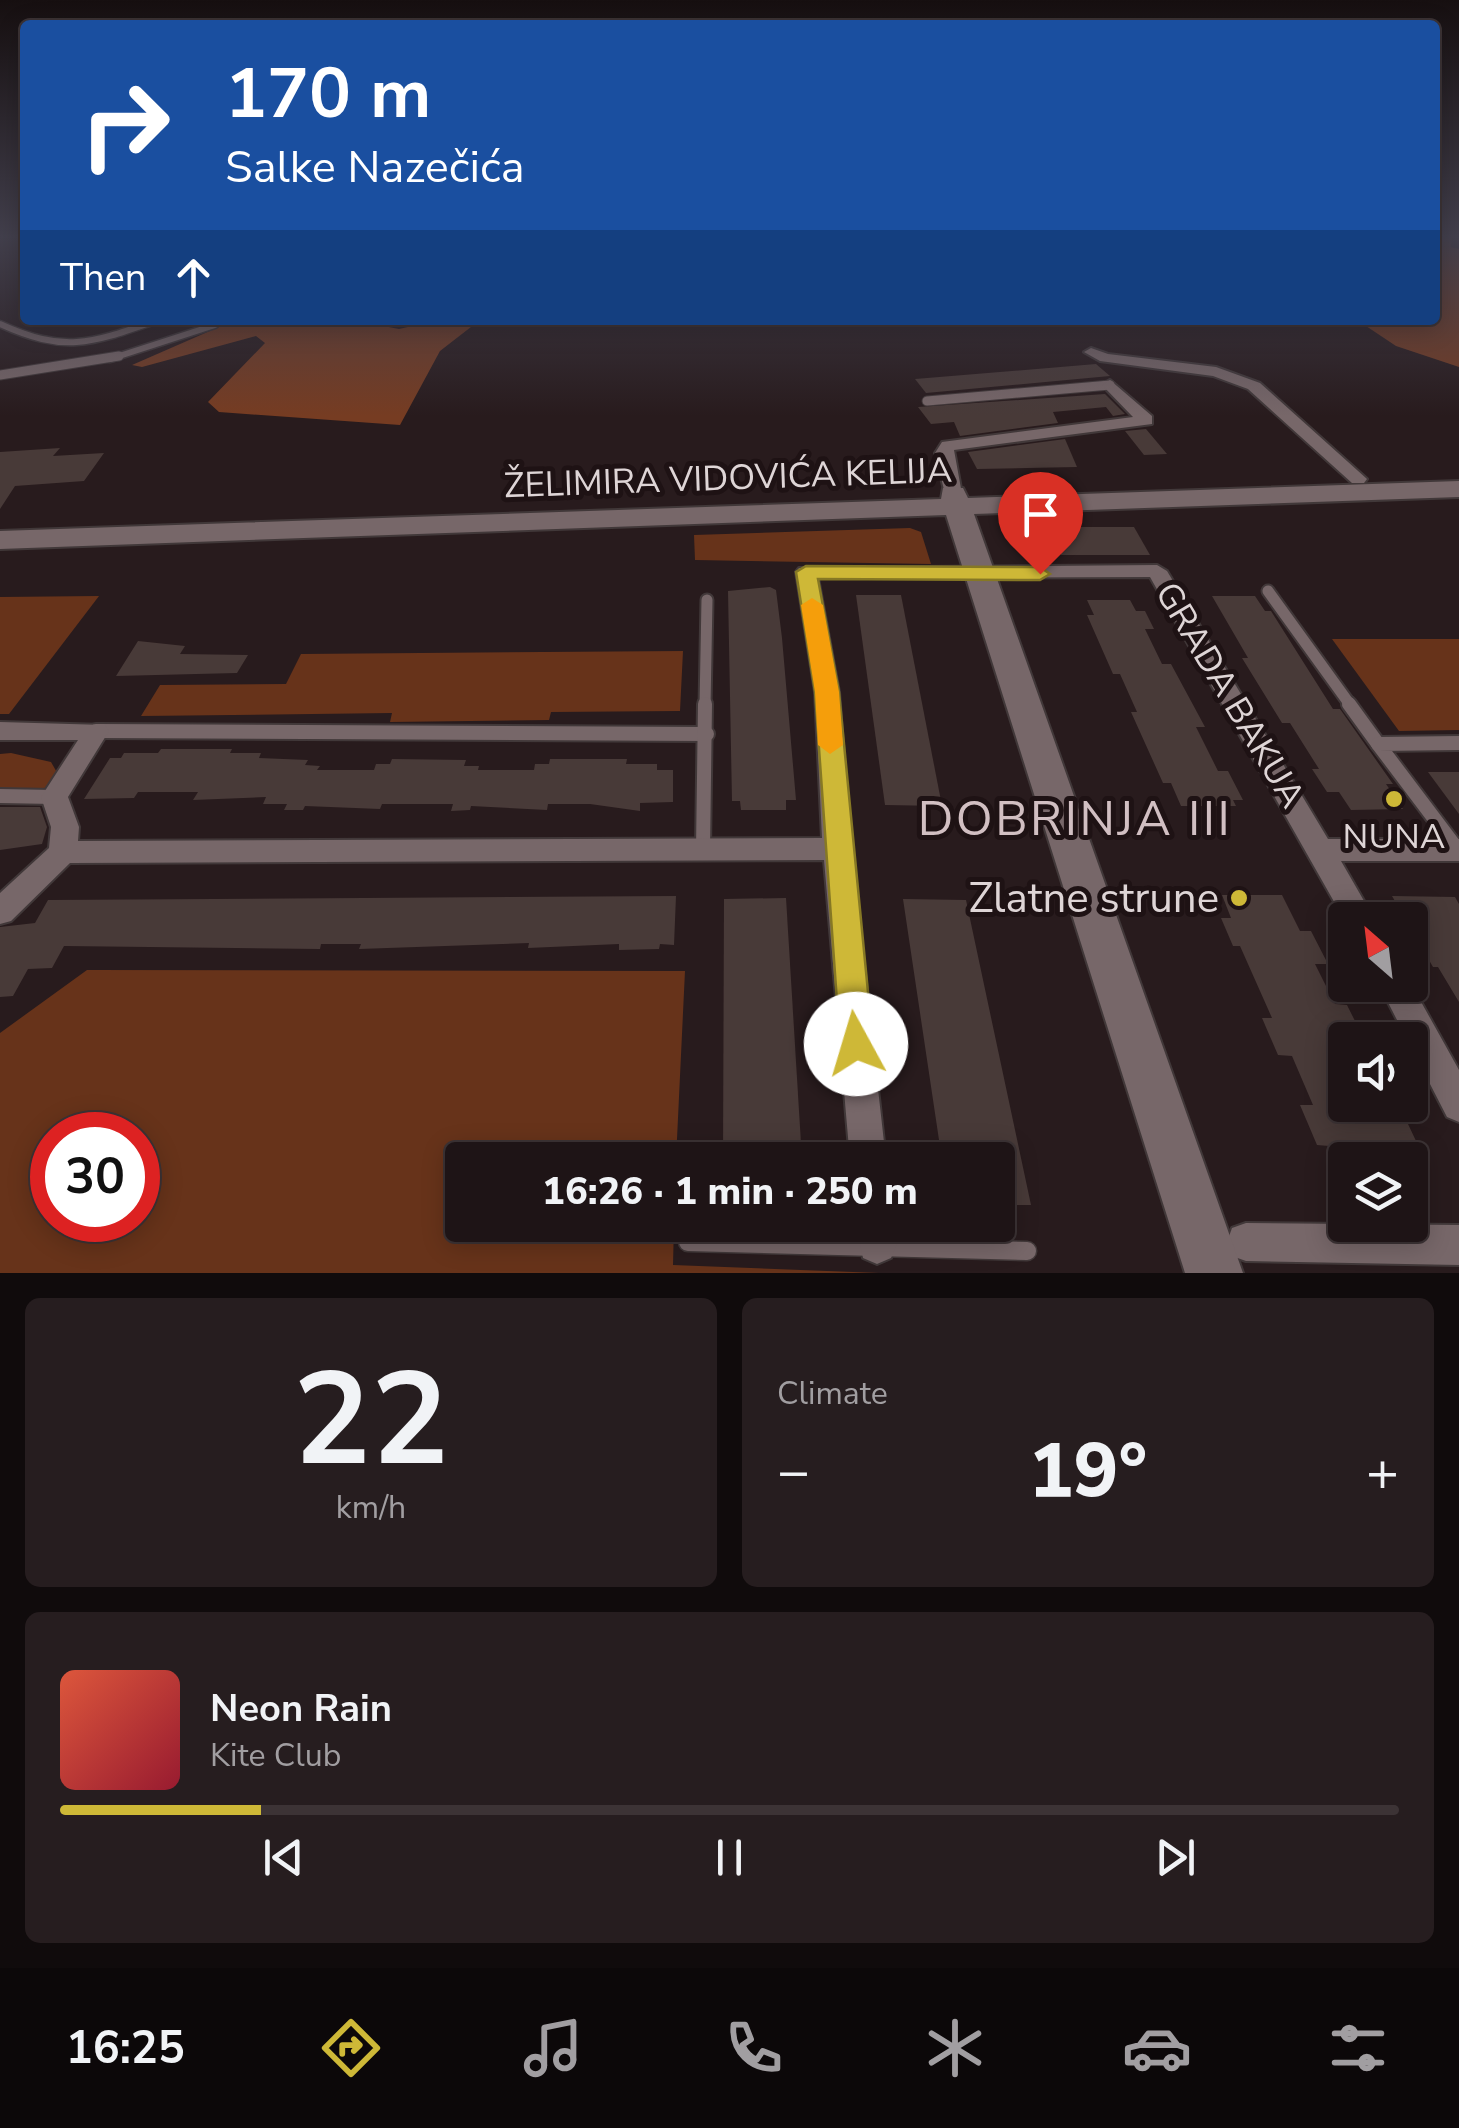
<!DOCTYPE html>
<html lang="en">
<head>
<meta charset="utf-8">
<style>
  :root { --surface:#1e1416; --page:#261d1f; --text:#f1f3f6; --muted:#a19ea1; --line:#3c3335; --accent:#ceb837 }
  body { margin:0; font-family:"Nunito Sans",sans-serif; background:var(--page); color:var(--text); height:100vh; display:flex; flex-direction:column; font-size:38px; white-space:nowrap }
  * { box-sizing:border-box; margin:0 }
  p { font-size:32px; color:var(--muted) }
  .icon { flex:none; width:55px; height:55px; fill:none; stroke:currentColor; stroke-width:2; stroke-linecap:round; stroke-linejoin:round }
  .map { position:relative; height:1273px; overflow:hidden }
  .panel { display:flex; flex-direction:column; gap:25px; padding:25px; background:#100b0c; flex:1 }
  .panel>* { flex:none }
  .hud { position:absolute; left:20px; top:20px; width:1420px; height:305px; border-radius:10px; box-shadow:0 5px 25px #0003,0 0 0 2px var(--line); background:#1a4fa0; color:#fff; overflow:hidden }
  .needle { width:65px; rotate:332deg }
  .buttons { position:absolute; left:1328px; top:902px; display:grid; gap:20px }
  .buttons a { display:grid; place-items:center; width:100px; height:100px; border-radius:10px; background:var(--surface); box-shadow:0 5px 25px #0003,0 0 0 2px var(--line); font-size:50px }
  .speed { position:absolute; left:30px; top:1112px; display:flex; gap:20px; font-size:50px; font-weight:700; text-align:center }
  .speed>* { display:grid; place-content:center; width:130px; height:130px; border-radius:50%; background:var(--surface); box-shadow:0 5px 25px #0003,0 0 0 2px var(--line); line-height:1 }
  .speed .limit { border:15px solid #d22; background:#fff; color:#111 }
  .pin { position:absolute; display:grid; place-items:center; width:85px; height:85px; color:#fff; margin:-102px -42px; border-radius:50% 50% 50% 0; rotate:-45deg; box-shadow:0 0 10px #0007 }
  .pin .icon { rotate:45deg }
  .me { position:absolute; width:110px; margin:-55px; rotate:354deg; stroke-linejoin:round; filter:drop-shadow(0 0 8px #0008) }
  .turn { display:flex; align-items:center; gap:35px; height:210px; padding:0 40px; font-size:45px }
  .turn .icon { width:130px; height:130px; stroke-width:2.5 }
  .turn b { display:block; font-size:70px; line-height:85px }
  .then { display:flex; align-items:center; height:95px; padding:0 40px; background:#0003; gap:20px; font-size:38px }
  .big { font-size:75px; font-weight:800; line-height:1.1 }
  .panel .tile { flex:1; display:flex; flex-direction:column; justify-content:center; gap:15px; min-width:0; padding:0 35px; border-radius:15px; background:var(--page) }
  .panel .dial { align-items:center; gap:0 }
  .dial b { font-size:130px; line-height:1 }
  .song { display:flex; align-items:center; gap:30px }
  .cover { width:120px; height:120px; border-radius:15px; background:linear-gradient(135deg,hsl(10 70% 55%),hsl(350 70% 35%)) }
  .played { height:10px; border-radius:5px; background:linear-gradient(90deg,var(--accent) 15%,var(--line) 15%) }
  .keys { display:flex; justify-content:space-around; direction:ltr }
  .heat { display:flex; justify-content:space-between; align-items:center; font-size:55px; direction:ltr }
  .panel .tiles { flex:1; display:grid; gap:25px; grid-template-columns:1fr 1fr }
  .tile:last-child { grid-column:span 2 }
  .trip { position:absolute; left:445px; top:1142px; width:570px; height:100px; border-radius:10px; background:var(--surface); box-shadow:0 5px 25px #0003,0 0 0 2px var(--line); font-weight:800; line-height:100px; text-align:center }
  .menu { display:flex; height:160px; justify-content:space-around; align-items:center; background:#0c0809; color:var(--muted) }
  .menu .icon { width:70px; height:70px }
  .menu .selected { color:var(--accent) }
  .menu b { font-size:45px; color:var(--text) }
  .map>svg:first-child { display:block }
  .green { fill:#67331a; fill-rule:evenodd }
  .forest { fill:#763c22 }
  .building { fill:#483a38 }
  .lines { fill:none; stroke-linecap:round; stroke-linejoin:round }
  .lane-far4-casing { stroke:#413839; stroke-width:9 }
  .lane-far3-casing { stroke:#413839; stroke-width:11 }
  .lane-far2-casing { stroke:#413839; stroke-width:15 }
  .lane-far1-casing { stroke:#413839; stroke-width:18 }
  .lane-casing { stroke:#413839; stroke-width:21 }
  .street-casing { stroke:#413839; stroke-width:4 }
  .secondary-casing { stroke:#413839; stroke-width:4 }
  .lane-far4 { stroke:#776769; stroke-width:6 }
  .lane-far3 { stroke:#776769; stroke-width:9 }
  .lane-far2 { stroke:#776769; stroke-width:11 }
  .lane-far1 { stroke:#776769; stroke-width:14 }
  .lane { stroke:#776769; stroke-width:18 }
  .street { fill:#776769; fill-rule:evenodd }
  .secondary { fill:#776769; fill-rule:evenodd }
  .route { fill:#ceb837; stroke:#867824; stroke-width:2.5 }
  .slow { fill:#f59e0b }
  .poi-dot { fill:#ceb837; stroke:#1e1214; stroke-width:4 }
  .labels { text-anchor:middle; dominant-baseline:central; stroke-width:10; stroke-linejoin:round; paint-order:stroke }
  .street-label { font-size:35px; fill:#ded5d6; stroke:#1e1214 }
  .poi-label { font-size:35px; fill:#ded5d6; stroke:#1e1214 }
  .near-poi-label { font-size:42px; fill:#ded5d6; stroke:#1e1214; text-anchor:end }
  .near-quarter-label { font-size:48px; letter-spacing:2.5px; fill:#d1bfc2; stroke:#1e1214 }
</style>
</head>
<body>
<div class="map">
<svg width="1459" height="1273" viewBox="0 0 1459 1273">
  <rect width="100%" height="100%" fill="#281b1d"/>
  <!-- green -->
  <g class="green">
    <polygon points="910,528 921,532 931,564 695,560 694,535"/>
    <polygon points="99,596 9,714 0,714 0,597"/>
    <polygon points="1332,639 1459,639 1459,730 1399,731"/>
    <polygon points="683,651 680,711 551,712 549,720 390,722 392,713 141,716 160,685 286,684 301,654"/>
    <polygon points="11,753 51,762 59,776 50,789 0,789 0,754"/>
    <path d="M 87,970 L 685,971 L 676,1160 L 462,1160 L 462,1225 L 674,1225 L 673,1265 L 879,1273 L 0,1273 L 0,1033 ZM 52,1135 L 138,1135 L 138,1220 L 52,1220 Z"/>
  </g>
  <!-- forest -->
  <g class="forest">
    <polygon points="1435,238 1452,238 1451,247 1459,249 1459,367 1396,346 1357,320 1435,320"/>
    <polygon points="235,320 352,320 399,329 439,320 480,320 440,351 400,425 219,412 208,402 265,343 256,336 142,367 132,365"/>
  </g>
  <!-- building -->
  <g class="building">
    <polygon points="1096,364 1110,376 926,393 915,379"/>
    <polygon points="1105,394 1125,414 1113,416 1106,407 1053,412 1058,423 960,436 954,422 931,424 918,407"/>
    <polygon points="1146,429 1167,454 1144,455 1125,431"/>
    <polygon points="1065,439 1077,467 977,469 968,452"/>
    <polygon points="60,448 53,456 104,453 84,481 15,486 0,509 0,452"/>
    <polygon points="1050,527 1134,527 1150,555 1061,555"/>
    <polygon points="770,587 776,590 782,638 796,800 786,800 786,810 741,810 740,801 732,801 728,591"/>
    <polygon points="856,595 901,595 942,806 885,805"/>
    <polygon points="1212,596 1255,596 1265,611 1271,611 1333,709 1340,709 1393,784 1386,784 1403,809 1351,810 1339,792 1327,792 1312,769 1319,769 1290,723 1282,723 1242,658 1248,658"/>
    <polygon points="1087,600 1130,600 1136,611 1145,611 1154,629 1145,629 1162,664 1171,664 1205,727 1196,727 1218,771 1228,771 1243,800 1233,800 1236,806 1181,806 1171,783 1163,783 1131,712 1137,712 1120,674 1113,674 1087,615 1094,615"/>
    <polygon points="138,641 185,646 180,654 248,655 237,673 116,676"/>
    <polygon points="161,749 232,749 230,753 261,753 259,758 308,760 305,765 320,766 317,770 374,770 376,764 390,764 392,759 466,760 464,766 479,766 478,770 534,770 535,764 549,764 550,759 627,759 626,764 657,764 657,770 673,770 673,802 640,803 640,811 590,804 548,804 547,810 471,806 470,810 451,811 453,804 382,804 380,809 305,806 303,810 284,810 287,804 263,804 266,797 193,800 198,792 138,792 134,798 84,799 110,758 121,758 124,753 158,753"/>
    <polygon points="1428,772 1459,772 1459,814"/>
    <polygon points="0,807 40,807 47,827 42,844 0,850"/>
    <polygon points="1222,895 1282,895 1300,931 1311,931 1328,964 1315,964 1335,1004 1347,1005 1364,1039 1345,1040 1345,1105 1385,1105 1394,1124 1408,1124 1425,1160 1336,1160 1329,1146 1317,1145 1300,1105 1313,1105 1292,1056 1278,1055 1262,1018 1272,1018 1240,946 1233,946 1221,918 1231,918"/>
    <polygon points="676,896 674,945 660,944 659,949 619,950 619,944 528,948 529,943 359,949 361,944 321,944 320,949 64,946 52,968 28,969 13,996 0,997 0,927 35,923 48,900"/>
    <polygon points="1392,896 1455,897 1459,904 1459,1002 1438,967 1433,967"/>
    <polygon points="786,898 802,1160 723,1160 724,899"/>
    <polygon points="903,899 966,900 1031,1205 998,1205 998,1160 942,1160"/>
  </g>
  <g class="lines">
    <defs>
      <g id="lane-far4">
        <path d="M 0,324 C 66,354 92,343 158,320"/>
        <polyline points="110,359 215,325 216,320"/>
      </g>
      <g id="lane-far3">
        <polyline points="0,375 119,356"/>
        <polyline points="927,401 1110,385"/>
      </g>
      <g id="lane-far2">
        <polyline points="1268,591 1351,706"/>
        <polyline points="705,706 707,600"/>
      </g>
      <g id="lane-far1">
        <polyline points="1349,704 1378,744"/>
        <polyline points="96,731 707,734"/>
        <polyline points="0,796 54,797"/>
        <polyline points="703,850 705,704"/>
        <polyline points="1458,850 1378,744 1459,743"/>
      </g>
      <polyline id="lane" points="688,1242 1027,1251"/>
      <g id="street">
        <polygon points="1091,348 1108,354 1216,367 1260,383 1367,479 1364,483 1352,483 1248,389 1213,376 1100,361 1084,352"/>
        <polygon points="1110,380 1152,416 1152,424 954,450 962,494 953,500 946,498 935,453 942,442 1133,417 1102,385"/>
        <polygon points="1157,565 1167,571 1328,839 1459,839 1459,861 1341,861 1375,920 1345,921 1150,577 818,578 839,692 851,849 886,1160 850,1160 824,860 70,863 11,921 0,924 0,893 49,848 51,827 41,797 78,740 0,740 0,722 105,725 109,731 68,797 79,827 78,841 822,838 815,692 796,572 799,568"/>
        <polygon points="1410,982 1459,1070 1459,1122 1447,1117 1379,985 1410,985"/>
        <polygon points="1246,1223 1459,1225 1459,1265 1246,1261 1232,1256 1227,1242 1232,1228"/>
        <polygon points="856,1225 894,1225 897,1244 891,1258 877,1264 863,1258"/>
      </g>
      <polygon id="secondary" points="1459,481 1459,497 974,514 1243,1273 1185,1273 946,515 0,549 0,531 941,499 943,488 963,488 968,498"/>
    </defs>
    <!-- lane-far4 casing -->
    <use href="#lane-far4" class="lane-far4-casing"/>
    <!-- lane-far3 casing -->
    <use href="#lane-far3" class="lane-far3-casing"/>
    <!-- lane-far2 casing -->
    <use href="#lane-far2" class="lane-far2-casing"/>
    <!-- lane-far1 casing -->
    <use href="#lane-far1" class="lane-far1-casing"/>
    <!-- lane casing -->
    <use href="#lane" class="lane-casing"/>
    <!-- street casing -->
    <use href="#street" class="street-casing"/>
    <!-- secondary casing -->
    <use href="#secondary" class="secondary-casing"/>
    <!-- lane-far4 -->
    <use href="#lane-far4" class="lane-far4"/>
    <!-- lane-far3 -->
    <use href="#lane-far3" class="lane-far3"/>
    <!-- lane-far2 -->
    <use href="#lane-far2" class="lane-far2"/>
    <!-- lane-far1 -->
    <use href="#lane-far1" class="lane-far1"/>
    <!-- lane -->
    <use href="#lane" class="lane"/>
    <!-- street -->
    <use href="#street" class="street"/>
    <!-- secondary -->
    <use href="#secondary" class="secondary"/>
  </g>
  <!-- sky -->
  <linearGradient id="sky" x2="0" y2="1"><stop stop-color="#160f10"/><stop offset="0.57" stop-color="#423f4c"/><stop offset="1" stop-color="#423f4c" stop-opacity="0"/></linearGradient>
  <rect width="1459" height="416" fill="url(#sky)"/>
  <!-- route -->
  <polygon class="route" points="806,566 1040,567 1050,574 1040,580 818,579 839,692 873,1044 868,1055 856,1059 845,1055 840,1044 815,692 796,572"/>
  <!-- slow -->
  <polygon class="slow" points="812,598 823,605 839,692 843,745 830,754 818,745 815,692 801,605"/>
  <!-- markers -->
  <g class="poi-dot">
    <circle cx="1394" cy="799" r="10"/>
    <circle cx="1239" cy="898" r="10"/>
  </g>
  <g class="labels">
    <!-- street labels -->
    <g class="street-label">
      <text transform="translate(728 478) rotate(-2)">ŽELIMIRA VIDOVIĆA KELIJA</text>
      <text transform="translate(1230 695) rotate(59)">GRADA BAKUA</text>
    </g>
    <!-- poi labels -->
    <g class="poi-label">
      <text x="1394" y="836">NUNA</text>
    </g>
    <!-- near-poi labels -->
    <g class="near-poi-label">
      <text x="1219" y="898">Zlatne strune</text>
    </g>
    <!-- near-quarter labels -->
    <g class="near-quarter-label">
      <text x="1075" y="819">DOBRINJA III</text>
    </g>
  </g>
</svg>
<div class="buttons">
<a><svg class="needle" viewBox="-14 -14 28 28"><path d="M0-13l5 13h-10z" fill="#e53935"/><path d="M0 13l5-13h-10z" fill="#a19ea1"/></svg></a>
<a><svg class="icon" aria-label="sound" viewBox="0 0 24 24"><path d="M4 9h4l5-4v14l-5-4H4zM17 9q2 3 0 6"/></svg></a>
<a><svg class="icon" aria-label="layers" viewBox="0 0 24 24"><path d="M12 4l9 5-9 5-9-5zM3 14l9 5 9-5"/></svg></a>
</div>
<div class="speed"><div class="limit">30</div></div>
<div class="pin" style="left:1040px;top:574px;background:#d93025"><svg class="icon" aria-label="arrive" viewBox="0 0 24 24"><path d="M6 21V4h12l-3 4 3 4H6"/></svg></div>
<svg class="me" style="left:856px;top:1044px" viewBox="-20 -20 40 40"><circle r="19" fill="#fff"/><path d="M0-13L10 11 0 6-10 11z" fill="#ceb837"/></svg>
<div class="trip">16:26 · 1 min · 250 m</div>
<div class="hud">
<div class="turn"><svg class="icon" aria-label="right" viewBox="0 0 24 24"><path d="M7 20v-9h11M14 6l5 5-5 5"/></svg><div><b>170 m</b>Salke Nazečića</div></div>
<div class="then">Then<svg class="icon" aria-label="ahead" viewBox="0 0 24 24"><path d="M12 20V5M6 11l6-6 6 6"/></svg></div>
</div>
</div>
<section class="panel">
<div class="tiles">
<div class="tile dial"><b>22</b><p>km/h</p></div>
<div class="tile"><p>Climate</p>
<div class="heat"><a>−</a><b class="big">19°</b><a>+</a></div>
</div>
<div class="tile">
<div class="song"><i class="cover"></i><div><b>Neon Rain</b><p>Kite Club</p></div></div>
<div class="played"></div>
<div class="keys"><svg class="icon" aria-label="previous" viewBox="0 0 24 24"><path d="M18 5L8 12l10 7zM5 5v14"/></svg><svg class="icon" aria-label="pause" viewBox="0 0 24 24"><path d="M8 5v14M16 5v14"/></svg><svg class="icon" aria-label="next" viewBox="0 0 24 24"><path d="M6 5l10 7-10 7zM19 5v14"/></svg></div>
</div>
</div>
</section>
<nav class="menu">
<b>16:25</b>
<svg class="icon selected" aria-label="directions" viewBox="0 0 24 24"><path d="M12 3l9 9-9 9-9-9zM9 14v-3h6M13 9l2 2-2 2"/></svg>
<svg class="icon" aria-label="music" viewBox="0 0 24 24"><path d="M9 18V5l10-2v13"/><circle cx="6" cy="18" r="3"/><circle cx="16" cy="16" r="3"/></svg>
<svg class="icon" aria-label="phone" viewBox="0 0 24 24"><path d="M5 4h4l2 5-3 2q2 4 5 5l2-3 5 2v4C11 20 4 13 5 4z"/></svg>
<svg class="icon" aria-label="climate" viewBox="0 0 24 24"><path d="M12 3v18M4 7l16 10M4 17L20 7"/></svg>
<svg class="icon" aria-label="car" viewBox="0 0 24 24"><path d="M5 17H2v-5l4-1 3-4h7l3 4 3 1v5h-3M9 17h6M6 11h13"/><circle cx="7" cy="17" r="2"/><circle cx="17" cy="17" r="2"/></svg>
<svg class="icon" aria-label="filters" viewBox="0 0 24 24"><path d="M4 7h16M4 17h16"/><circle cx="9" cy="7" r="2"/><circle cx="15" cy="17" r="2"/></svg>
</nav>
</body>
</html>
